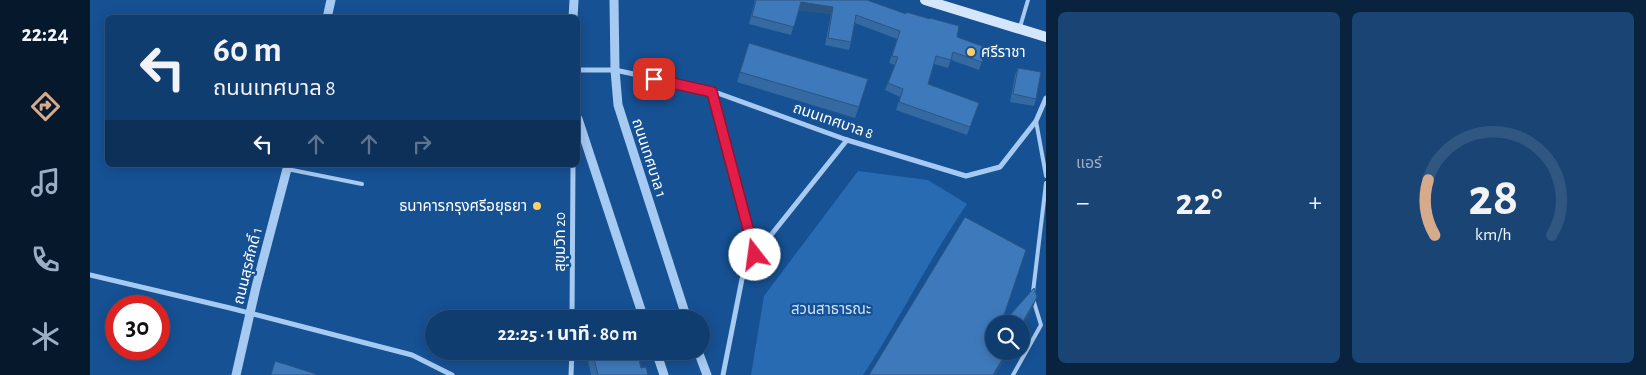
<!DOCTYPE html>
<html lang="th">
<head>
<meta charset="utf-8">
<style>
  :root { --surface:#103d6f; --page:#194474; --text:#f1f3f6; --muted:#9caec3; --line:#305682; --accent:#d6ab8b }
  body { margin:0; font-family:"Alegreya Sans","Noto Sans Thai",sans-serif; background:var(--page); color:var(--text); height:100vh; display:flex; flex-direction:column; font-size:19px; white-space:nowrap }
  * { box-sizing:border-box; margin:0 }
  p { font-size:16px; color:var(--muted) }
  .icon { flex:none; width:28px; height:28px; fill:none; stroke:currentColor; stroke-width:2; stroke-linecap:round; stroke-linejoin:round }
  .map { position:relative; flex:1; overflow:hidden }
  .side { display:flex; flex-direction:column; gap:12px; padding:12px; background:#09223d; width:600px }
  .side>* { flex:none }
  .top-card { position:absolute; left:15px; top:15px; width:475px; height:152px; border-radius:8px; box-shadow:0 2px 12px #0003,0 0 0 1px var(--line); background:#103d6f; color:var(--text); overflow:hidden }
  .controls { position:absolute; left:895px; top:315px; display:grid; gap:10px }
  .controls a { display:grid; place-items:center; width:45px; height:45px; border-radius:50%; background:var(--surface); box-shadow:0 2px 12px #0003,0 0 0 1px var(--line); font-size:25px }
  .speed { position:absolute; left:15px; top:295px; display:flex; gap:10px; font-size:25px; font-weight:700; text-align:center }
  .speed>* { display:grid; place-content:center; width:65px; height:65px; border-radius:50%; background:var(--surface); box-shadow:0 2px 12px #0003,0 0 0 1px var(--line); line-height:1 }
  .speed .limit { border:8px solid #d22; background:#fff; color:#111 }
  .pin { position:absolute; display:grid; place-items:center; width:42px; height:42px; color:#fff; margin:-21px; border-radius:10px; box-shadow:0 2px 8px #0006 }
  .me { position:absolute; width:55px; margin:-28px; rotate:345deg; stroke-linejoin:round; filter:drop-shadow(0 0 4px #0008) }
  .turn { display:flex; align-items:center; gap:18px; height:105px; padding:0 25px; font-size:22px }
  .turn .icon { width:65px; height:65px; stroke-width:2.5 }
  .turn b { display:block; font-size:35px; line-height:42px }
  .lanes { display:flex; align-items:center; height:48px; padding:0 25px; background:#0003; justify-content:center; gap:25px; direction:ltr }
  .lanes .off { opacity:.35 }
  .big { font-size:38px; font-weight:700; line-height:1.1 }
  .side .widget { flex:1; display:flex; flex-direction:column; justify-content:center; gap:8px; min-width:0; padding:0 18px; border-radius:8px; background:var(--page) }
  .side .dial { align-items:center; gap:0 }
  .dial svg { height:130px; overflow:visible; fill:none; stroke:var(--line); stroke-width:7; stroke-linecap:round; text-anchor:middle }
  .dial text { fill:var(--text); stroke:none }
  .heat { display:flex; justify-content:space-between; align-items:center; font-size:28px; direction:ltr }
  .side .tiles { flex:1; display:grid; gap:12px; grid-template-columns:repeat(2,1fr) }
  .trip { position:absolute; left:335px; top:310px; width:285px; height:50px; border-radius:25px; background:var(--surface); box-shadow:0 2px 12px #0003,0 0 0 1px var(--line); font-weight:700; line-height:50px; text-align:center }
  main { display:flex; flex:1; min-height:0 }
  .tabs { display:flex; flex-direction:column; width:90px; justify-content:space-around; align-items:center; background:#06182c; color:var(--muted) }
  .tabs .icon { width:35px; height:35px }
  .tabs .active { color:var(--accent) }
  .tabs b { font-size:22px; color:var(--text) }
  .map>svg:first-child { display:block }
  .green { fill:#286bb2 }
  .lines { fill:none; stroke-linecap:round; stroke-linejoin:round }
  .service { stroke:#a6caf1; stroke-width:4 }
  .minor { stroke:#a6caf1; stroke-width:5 }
  .tertiary { stroke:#a6caf1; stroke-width:9 }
  .secondary { stroke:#d4e6fc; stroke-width:10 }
  .wall { fill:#3569a1 }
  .shaded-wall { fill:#2b5583 }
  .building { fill:#3e7abb; stroke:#2b5583 }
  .route-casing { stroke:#92132f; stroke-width:12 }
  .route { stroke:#e11d48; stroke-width:9 }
  .poi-dot { fill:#ffce66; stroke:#165194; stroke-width:2 }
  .labels { text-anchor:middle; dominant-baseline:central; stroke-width:4.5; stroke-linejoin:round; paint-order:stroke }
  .poi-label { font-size:15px; fill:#fff; stroke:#165194; text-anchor:start }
  .street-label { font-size:15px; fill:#fff; stroke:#165194 }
  .park-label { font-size:15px; fill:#cde4fc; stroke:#165194 }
</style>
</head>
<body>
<main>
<nav class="tabs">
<b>22:24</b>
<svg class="icon active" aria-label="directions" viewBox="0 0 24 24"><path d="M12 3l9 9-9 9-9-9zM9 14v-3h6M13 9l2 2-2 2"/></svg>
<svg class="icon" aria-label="music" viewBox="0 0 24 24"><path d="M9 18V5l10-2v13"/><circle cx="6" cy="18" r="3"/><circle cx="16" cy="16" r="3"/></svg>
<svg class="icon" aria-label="phone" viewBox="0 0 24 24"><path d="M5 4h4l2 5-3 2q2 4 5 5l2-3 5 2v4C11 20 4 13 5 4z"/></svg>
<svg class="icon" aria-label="climate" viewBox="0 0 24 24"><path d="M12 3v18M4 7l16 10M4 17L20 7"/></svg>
</nav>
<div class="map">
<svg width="956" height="375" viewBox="0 0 956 375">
  <rect width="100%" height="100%" fill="#165194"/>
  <!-- green -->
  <path class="green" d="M 768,171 L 838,180 L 877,204 C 839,259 810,319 773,375 L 661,375 L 674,296 Z"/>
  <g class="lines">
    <!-- service -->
    <g class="service">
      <polyline points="930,27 938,0"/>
      <polyline points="946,121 956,176"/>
      <polyline points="197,169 272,184"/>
      <polyline points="943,292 956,183"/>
      <polyline points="923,375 951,325 943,299"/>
    </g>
    <!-- minor -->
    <g class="minor">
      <polyline points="488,70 525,70 622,91 757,140 876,176 910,167 946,121 956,98"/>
      <polyline points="622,91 665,255"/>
      <polyline points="0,275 140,308 322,355 362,375"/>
      <polyline points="482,319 483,165"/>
      <polyline points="481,375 482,351"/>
      <polyline points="633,375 652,279 665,255 757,140"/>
    </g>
    <!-- tertiary -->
    <g class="tertiary">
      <polyline points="524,0 525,70 528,105 597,319"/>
      <polyline points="237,18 241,0"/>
      <polyline points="483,18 484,0"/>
      <polyline points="488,119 554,319"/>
      <polyline points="566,351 574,375"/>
      <polyline points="608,351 617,375"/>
      <polyline points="146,375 166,287 198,165"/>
    </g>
    <!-- secondary -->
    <polyline class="secondary" points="835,0 956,37"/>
  </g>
  <!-- wall -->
  <g class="wall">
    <polygon points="665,0 777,0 867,37 897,48 889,70 861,60 858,68 844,64 838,84 889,103 877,135 806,110 810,97 795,90 805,65 799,63 807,39 765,23 761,42 759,50 735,45 741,14 708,10 701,35 659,24"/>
    <polygon points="659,43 769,107 765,118 647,82"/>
    <polygon points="928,68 946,99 944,106 920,102 925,75"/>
    <polygon points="501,351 547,351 551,368 558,375 501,375 498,360"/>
  </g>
  <!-- shaded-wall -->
  <g class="shaded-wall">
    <polygon points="711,2 743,7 741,14 708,10"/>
    <polygon points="947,297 942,310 931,329 931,325"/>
    <polygon points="917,351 919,351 906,375 903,375"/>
  </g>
  <!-- building -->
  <g class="building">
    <polygon points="666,0 777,0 816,14 816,12 840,19 840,18 869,26 867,37 897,48 892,62 863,52 861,60 846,56 838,84 889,103 880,127 809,102 813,89 798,83 808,57 802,56 810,31 766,15 761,42 738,38 743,7 711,2 704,27 662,16"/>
    <polygon points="659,43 778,79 769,107 650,72"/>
    <polygon points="928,68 951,72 946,99 923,94"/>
    <polygon points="875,217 936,250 911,324 904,324 904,351 917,351 903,375 779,375"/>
    <polygon points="944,288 947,297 931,325 931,324 912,324"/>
    <polygon points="502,351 547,351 551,368 556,367 558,375 508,375"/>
    <polygon points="185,361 226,374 226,375 181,375"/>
  </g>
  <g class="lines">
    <defs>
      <polyline id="route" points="564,79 622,92 665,255"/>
    </defs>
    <!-- route casing -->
    <use href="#route" class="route-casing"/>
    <!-- route -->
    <use href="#route" class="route"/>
  </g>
  <!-- markers -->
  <g class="poi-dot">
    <circle cx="881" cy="52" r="5"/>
    <circle cx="447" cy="206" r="5"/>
  </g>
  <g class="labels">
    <!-- poi labels -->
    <g class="poi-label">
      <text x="891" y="52">ศรีราชา</text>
      <text x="437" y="206" text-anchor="end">ธนาคารกรุงศรีอยุธยา</text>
    </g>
    <!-- street labels -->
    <g class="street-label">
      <text transform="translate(743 121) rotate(19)">ถนนเทศบาล 8</text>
      <text transform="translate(559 158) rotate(72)">ถนนเทศบาล 1</text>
      <text transform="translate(470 242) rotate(-90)">สุขุมวิท 20</text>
      <text transform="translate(158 266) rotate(-76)">ถนนสุรศักดิ์ 1</text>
    </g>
    <!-- park labels -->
    <g class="park-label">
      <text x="741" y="309">สวนสาธารณะ</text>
    </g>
  </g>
</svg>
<div class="controls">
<a><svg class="icon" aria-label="search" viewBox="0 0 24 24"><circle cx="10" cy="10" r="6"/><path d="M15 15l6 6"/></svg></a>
</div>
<div class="speed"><div class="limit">30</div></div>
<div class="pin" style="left:564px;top:79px;background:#d93025"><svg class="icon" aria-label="arrive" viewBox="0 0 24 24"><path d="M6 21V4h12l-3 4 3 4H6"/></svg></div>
<svg class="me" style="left:665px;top:255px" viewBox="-20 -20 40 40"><circle r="19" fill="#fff"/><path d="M0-13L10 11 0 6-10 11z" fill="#e11d48"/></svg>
<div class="trip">22:25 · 1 นาที · 80 m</div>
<div class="top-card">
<div class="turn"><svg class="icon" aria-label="left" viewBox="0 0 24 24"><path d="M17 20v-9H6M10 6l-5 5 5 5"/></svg><div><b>60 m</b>ถนนเทศบาล 8</div></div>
<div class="lanes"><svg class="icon" aria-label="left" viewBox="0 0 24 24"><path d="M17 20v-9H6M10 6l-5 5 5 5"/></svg><svg class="icon off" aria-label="ahead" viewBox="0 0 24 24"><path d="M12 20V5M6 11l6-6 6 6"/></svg><svg class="icon off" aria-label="ahead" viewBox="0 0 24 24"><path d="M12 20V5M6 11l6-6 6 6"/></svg><svg class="icon off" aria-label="right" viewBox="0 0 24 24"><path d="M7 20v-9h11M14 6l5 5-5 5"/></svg></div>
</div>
</div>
<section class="side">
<div class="tiles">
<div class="widget"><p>แอร์</p>
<div class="heat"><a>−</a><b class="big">22°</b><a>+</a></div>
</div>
<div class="widget dial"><svg viewBox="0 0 100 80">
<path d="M14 69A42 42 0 1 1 86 69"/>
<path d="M14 69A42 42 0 0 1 10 35" stroke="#d6ab8b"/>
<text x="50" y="56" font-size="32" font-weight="700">28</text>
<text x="50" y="72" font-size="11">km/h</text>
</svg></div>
</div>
</section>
</main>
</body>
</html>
